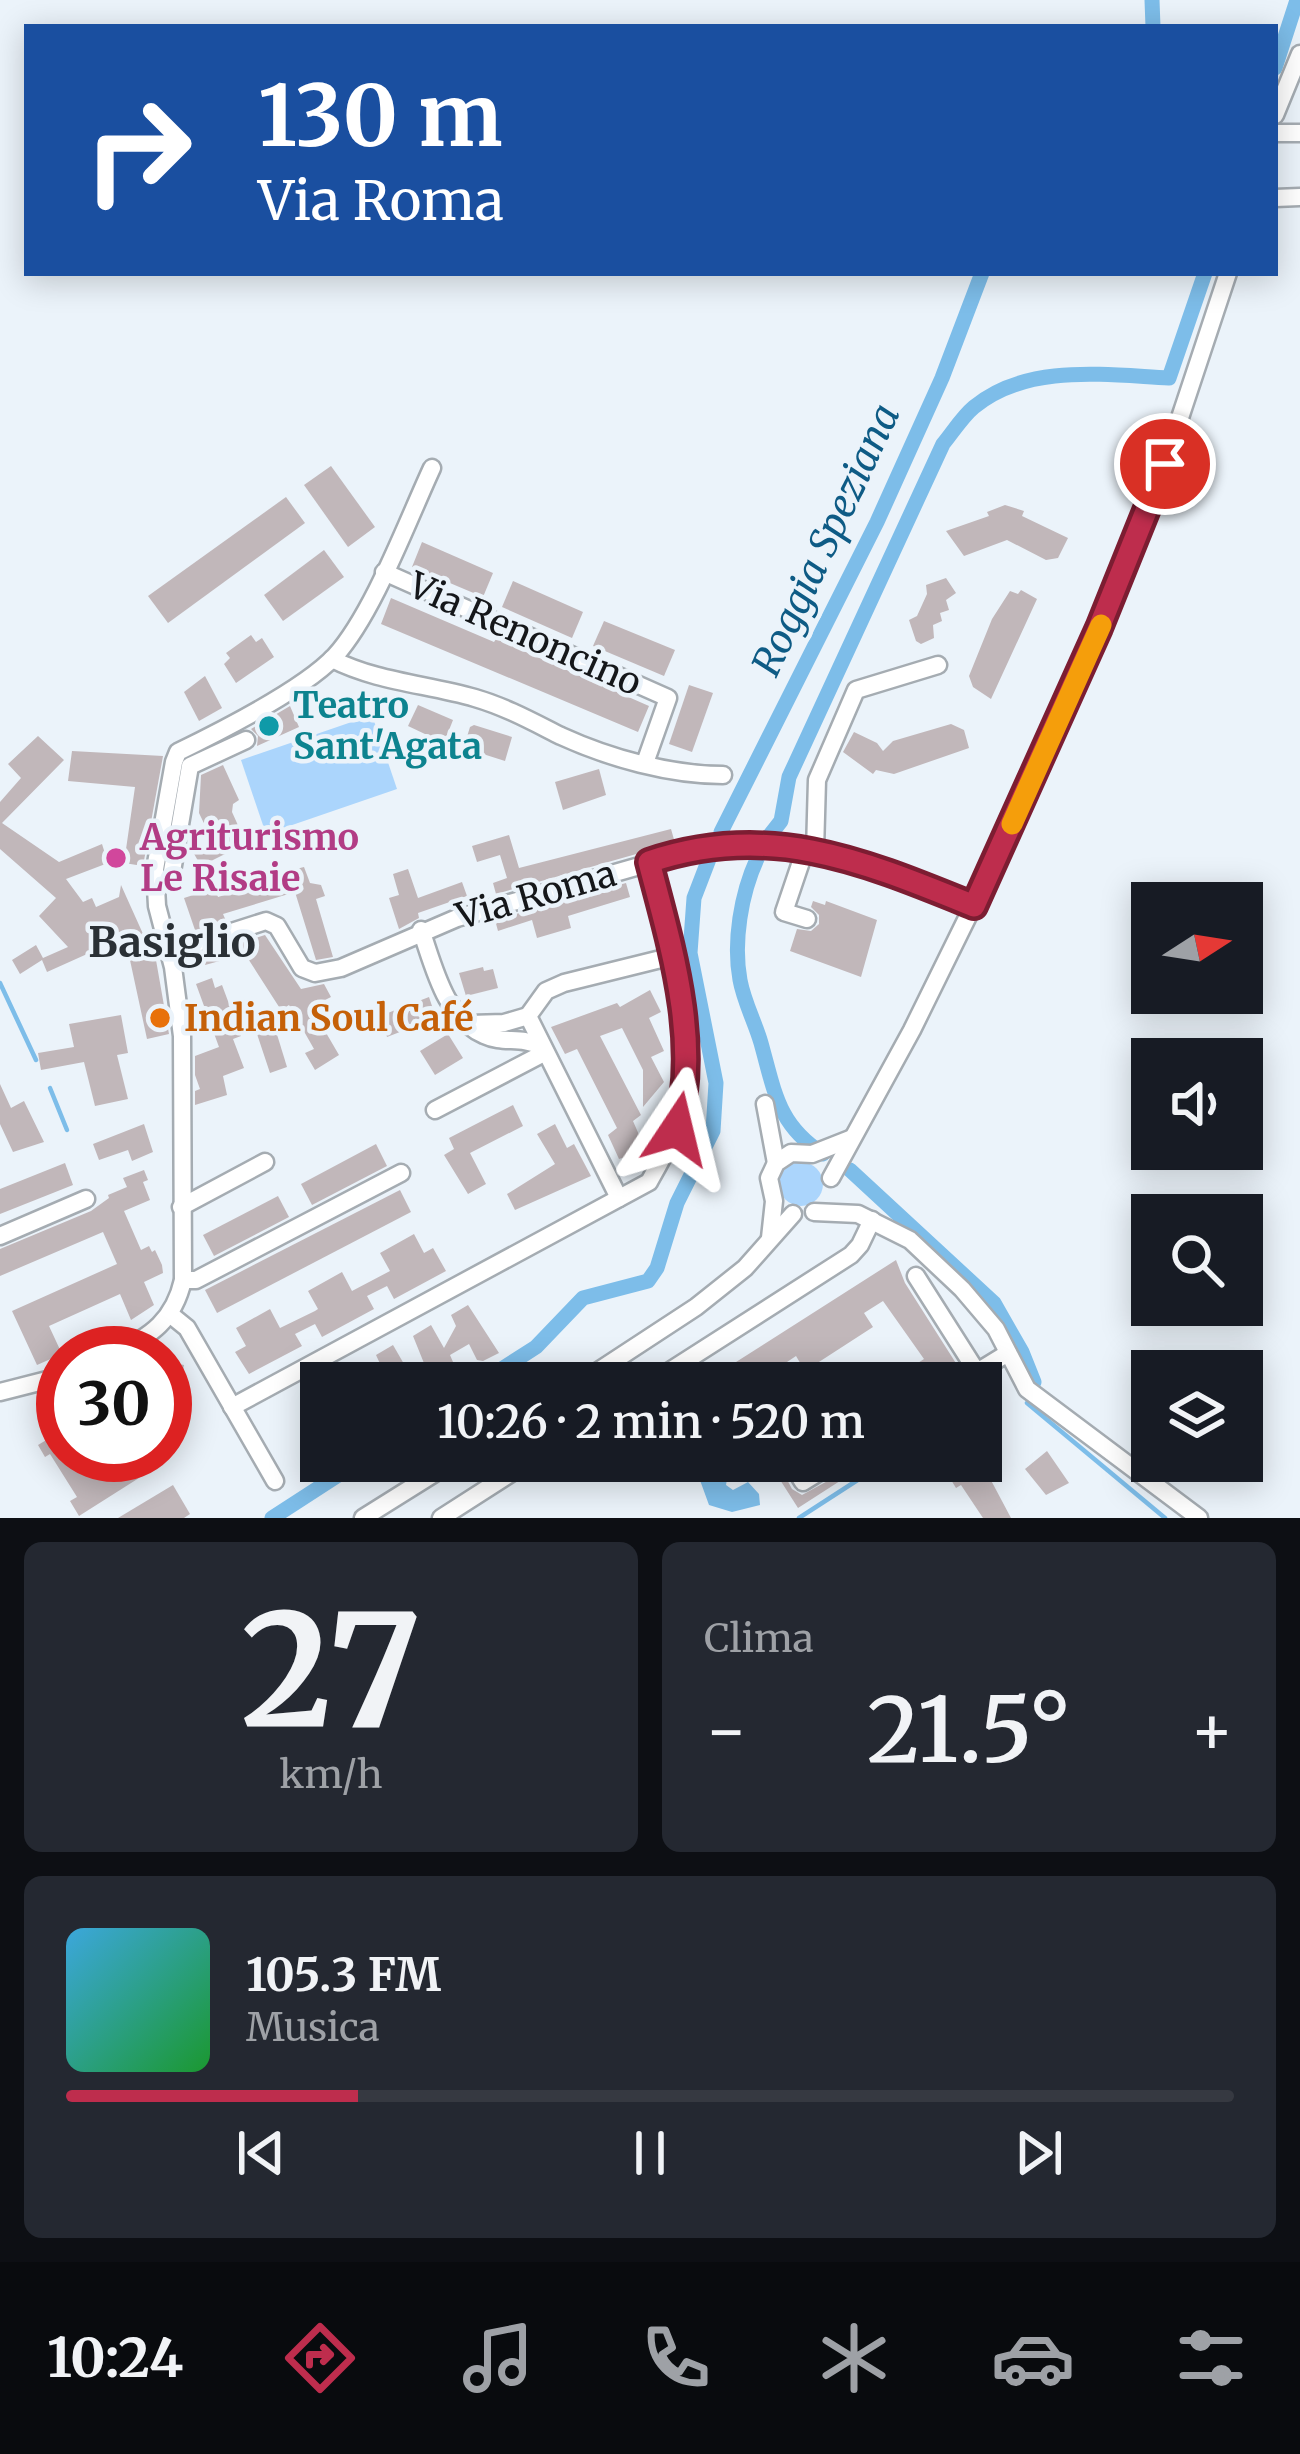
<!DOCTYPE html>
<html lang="it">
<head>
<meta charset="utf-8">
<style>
  :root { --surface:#171b24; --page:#242831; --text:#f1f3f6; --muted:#9ea1a6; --line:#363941; --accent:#be2d4d }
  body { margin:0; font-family:Merriweather,serif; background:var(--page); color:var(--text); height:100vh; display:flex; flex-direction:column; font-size:45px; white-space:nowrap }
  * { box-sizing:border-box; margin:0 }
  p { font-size:39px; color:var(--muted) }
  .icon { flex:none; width:66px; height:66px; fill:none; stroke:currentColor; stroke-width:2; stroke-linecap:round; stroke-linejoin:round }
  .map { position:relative; height:1518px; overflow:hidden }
  .sheet { display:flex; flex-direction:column; gap:24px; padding:24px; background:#0d0f14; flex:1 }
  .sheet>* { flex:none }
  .guide { position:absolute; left:24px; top:24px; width:1254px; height:252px; border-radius:0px; box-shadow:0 6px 30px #0003; background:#1a4fa0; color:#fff; overflow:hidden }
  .needle { width:78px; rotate:78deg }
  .tools { position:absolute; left:1131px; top:882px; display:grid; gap:24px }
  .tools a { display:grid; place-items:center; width:132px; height:132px; border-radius:0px; background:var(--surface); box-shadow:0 6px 30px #0003; font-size:60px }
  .speed { position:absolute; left:36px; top:1326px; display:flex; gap:24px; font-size:60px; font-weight:700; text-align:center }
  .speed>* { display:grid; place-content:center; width:156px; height:156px; border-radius:50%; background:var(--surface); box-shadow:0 6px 30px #0003; line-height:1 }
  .speed .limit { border:18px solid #d22; background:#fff; color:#111 }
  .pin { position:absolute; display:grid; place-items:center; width:102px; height:102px; color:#fff; margin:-51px; border:6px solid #fff; border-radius:50%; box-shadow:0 3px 12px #0007 }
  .me { position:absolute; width:132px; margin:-66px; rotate:10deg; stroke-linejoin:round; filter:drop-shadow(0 0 9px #0008) }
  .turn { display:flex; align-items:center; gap:42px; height:252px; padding:0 36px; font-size:54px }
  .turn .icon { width:156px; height:156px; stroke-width:2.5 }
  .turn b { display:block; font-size:84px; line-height:102px }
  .big { font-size:90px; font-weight:600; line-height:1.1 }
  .sheet .widget { flex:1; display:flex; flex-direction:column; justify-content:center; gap:18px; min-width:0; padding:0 42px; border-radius:18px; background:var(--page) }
  .sheet .dial { align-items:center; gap:0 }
  .dial b { font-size:156px; line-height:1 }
  .song { display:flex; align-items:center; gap:36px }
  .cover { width:144px; height:144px; border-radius:18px; background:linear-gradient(135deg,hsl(200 70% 55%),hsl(130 70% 35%)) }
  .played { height:12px; border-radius:6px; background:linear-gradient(90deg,var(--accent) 25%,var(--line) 25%) }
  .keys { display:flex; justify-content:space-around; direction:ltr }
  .heat { display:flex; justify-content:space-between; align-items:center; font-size:66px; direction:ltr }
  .sheet .tiles { flex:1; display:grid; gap:24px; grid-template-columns:1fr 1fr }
  .widget:last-child { grid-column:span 2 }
  .trip { position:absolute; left:300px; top:1362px; width:702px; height:120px; border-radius:0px; background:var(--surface); box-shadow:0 6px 30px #0003; font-weight:600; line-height:120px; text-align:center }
  .menu { display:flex; height:192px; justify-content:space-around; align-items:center; background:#090b0e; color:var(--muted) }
  .menu .icon { width:84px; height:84px }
  .menu .active { color:var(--accent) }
  .menu b { font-size:54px; color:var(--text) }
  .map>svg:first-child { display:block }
  .green { fill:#abd5fc }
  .water { fill:#7dbde9 }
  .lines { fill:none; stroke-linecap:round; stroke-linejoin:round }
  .stream { stroke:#7dbde9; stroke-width:4.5 }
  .canal { stroke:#7dbde9; stroke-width:15 }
  .building { fill:#c1b7ba }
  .minor-casing { stroke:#a5acb2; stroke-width:21 }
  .minor { stroke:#fff; stroke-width:16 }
  .route-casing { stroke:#7c1d32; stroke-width:30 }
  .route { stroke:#be2d4d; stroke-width:21 }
  .slow { stroke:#f59e0b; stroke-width:21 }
  .culture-dot { fill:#0f9aa8; stroke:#ebf3fa; stroke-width:4.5 }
  .hotel-dot { fill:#d1479c; stroke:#ebf3fa; stroke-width:4.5 }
  .food-dot { fill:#e8710a; stroke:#ebf3fa; stroke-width:4.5 }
  .labels { text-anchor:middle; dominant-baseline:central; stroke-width:9; stroke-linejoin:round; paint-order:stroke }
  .street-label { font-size:36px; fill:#15171a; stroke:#ebf3fa }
  .culture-label { font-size:36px; font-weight:bold; fill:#0d838f; stroke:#ebf3fa; text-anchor:start }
  .hotel-label { font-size:36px; font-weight:bold; fill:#b23c85; stroke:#ebf3fa; text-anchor:start }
  .food-label { font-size:36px; font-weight:bold; fill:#c56008; stroke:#ebf3fa; text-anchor:start }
  .water-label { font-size:39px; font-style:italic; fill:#0e5b85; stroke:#ebf3fa }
  .quarter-label { font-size:42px; font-weight:bold; fill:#2a3035; stroke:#ebf3fa }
</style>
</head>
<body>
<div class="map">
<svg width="1300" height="1518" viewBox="0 0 1300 1518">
  <rect width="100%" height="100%" fill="#ebf3fa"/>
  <!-- green -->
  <g class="green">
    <polygon points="372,715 397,789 266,834 241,760"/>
    <circle cx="801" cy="1184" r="22"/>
  </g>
  <!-- water -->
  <polygon class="water" points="687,1461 730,1461 726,1485 733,1490 748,1482 759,1494 760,1505 732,1512 709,1505 697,1472"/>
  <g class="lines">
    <!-- stream -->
    <g class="stream">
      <polyline points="0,983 36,1060"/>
      <polyline points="50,1088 67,1130"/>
      <polyline points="981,1400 999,1388"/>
      <polyline points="1027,1403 1165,1518"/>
      <polyline points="799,1518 887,1461"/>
    </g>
    <!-- canal -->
    <g class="canal">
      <polyline points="1152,0 1153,27"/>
      <polyline points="1275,68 1297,0"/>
      <polyline points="721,832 877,522 942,378 982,273"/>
      <path d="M 770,835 L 781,821 L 789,777 L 943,444 C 953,432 962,417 974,407 C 1027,363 1106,375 1169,378 L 1205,273"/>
      <path d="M 757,859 C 741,894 733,942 740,980 C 744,1002 755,1022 761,1043 C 775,1093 778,1125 823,1154"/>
      <polyline points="850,1170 994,1303 1022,1352 1034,1382"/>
      <polyline points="480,1383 536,1347 583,1298 648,1281 657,1268 677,1203 713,1131 716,1083 690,953 694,898 709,859"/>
      <polyline points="272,1518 360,1461"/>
    </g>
  </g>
  <!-- building -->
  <g class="building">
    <polygon points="331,466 375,527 348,547 304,485"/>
    <polygon points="286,497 305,523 168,623 148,596"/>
    <polygon points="1005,505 1024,511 1022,516 1068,538 1058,558 1046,560 1007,540 964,556 946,531 989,516 987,512"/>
    <polygon points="422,542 493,573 483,597 412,567"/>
    <polygon points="324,550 344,577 283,621 264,595"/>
    <polygon points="946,578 956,593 946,600 949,610 940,613 942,621 933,625 934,638 921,644 916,641 909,620 917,616 927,594 926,585"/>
    <polygon points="513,581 583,612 572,638 502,607"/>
    <polygon points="1021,590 1037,599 991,699 973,687 969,676 992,619 1010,591 1018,594"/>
    <polygon points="391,598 494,642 496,639 649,706 638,732 381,624"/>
    <polygon points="604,621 675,650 664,676 593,646"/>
    <polygon points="251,635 256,642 262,638 274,657 236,683 224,664 230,658 226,653"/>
    <polygon points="205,676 222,708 199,721 184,692"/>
    <polygon points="689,685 713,693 692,752 669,744"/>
    <polygon points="418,705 453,720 444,743 408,726"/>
    <polygon points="290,706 299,727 257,746 258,736 251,729"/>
    <polygon points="951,724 964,730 969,748 894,774 876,770 873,774 843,752 854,732 877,743 883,751 893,741"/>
    <polygon points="474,725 512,737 505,761 483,754 480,762 461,756 470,727"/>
    <polygon points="38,736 64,760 2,823 59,862 102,844 108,863 66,879 83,902 92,898 96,907 119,897 121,885 148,945 153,943 169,1034 147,1039 125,937 47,972 42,960 20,974 12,960 36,945 43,958 68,947 39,916 56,898 0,849 0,802 21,778 8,764"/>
    <polygon points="72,751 163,756 143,866 124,863 135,787 68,781"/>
    <polygon points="223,765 239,800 233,804 232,812 241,832 232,836 237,848 201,866 193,852 212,840 199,813 201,775"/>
    <polygon points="599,769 606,795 563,810 555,782"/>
    <polygon points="671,829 675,843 496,894 493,883 507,878 500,855 477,862 472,846 509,835 519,868"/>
    <polygon points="304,867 310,883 321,885 325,896 316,899 333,957 316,960 295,892 223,914 226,921 195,930 184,898 215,888 218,897 293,874 292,870"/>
    <polygon points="408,869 418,898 462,882 467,896 418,913 419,918 399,929 389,898 399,895 393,874"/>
    <polygon points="626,883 630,897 568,916 571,928 537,938 532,920 498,931 495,920"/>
    <polygon points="813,901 825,905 826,901 877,920 861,977 790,951 797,929 811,931 819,924 819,915 811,907"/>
    <polygon points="265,935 301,989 324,984 331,997 311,1007 339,1055 315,1070 305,1053 314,1049 289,1005 281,1010 245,954 205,965 201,955"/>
    <polygon points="483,967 484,971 493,969 498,988 466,996 459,973"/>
    <polygon points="212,978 215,988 222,985 241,1036 233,1039 244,1068 223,1076 227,1095 195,1105 195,1091 200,1089 195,1075 195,1056 219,1047 196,984"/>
    <polygon points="650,990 661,1012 649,1018 664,1051 651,1057 664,1082 643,1107 643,1070 622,1028 600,1036 641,1115 633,1121 646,1151 633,1163 628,1156 619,1159 608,1135 617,1128 577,1049 565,1054 551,1027 617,1003 620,1007"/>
    <polygon points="429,997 436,1018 387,1037 380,1016"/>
    <polygon points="121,1015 128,1053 117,1055 128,1099 95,1106 84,1062 41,1070 38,1053 74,1047 69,1024"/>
    <polygon points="275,1028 287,1067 270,1073 257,1034"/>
    <polygon points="448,1034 463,1058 435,1075 420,1051"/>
    <polygon points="0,1084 11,1108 24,1101 44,1142 13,1152 0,1124"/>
    <polygon points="513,1105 523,1126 470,1153 486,1184 468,1194 444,1155 454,1149 449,1138"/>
    <polygon points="144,1124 153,1152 132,1161 128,1150 99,1160 93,1144"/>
    <polygon points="555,1124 567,1148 574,1144 591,1176 515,1210 507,1194 555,1164 537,1134"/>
    <polygon points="376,1144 387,1166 312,1205 301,1184"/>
    <polygon points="65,1163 73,1185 0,1214 0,1189"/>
    <polygon points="144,1170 148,1180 143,1182 150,1200 124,1211 141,1250 149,1246 152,1252 155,1250 162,1265 163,1273 144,1282 154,1305 131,1320 120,1294 49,1326 62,1354 37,1365 12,1311 117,1264 103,1232 0,1276 0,1249 91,1211 109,1198 108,1195 127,1187 123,1178"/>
    <polygon points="400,1190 411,1212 217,1313 205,1290"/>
    <polygon points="278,1196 289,1217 214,1256 203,1235"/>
    <polygon points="414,1234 424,1253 433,1248 446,1271 394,1299 387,1286 367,1296 374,1309 322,1337 315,1324 295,1334 302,1346 249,1374 235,1352 246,1346 236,1328 270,1309 280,1328 315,1311 318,1309 308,1291 342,1272 352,1291 390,1271 380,1253"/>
    <polygon points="896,1260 905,1283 959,1368 946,1383 887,1383 924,1359 883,1301 864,1313 873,1327 805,1371 796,1356 778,1368 788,1383 718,1383 714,1376"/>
    <polygon points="468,1305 499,1353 483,1361 477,1360 469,1344 450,1355 453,1362 445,1367 455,1383 432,1383 413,1336 431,1325 444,1348 456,1326 451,1315"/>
    <polygon points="393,1345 415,1383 389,1383 376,1355"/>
    <polygon points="165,1361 184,1365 170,1433 165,1433"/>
    <polygon points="63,1430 63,1455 131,1455 136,1463 143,1459 150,1471 79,1516 70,1501 77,1497 50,1454 45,1457 38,1445"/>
    <polygon points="1047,1451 1069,1483 1046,1495 1025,1469"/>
    <polygon points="768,1461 777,1461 792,1489 802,1495 844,1472 850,1461 871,1461 798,1508"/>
    <polygon points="959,1461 974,1461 981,1472 985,1469 1011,1518 983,1518 961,1485 956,1488 945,1470"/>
    <polygon points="173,1485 190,1514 184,1518 118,1518"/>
  </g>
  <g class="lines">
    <defs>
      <g id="minor">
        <polyline points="1275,115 1300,54"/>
        <polyline points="1275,133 1300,133"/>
        <polyline points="1275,198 1300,197"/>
        <polyline points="384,572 668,698 645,763"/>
        <path d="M 332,659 C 377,682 427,684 475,698 C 506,707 533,722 561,736 C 609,758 670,775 723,775"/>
        <polyline points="805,850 784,912 807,919"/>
        <polyline points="815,851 817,780 856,690 938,665"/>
        <polyline points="170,883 190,766 246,740"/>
        <path d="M 421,930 C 434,967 445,1018 484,1035 C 503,1044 521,1036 540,1046"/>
        <polyline points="169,952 266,921 277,926 302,968 315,973 341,968 457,918 713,845 818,851 870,863 973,906"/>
        <polyline points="470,1024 504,1023 528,1016"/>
        <polyline points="765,1104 776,1163"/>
        <polyline points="435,1110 544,1053"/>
        <polyline points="831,1178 912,1030 973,906 1099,629 1165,463 1228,273"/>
        <polyline points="619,1198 528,1016 546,991 564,983 673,956"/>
        <polyline points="181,1207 265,1162"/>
        <polyline points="814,1212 858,1214 910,1240 962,1289 996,1329 1027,1389 1199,1518"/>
        <polyline points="0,1236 86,1199"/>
        <polyline points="770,1238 774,1201 769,1178 776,1163 791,1153 812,1154 850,1139"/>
        <polyline points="916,1276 977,1372 1008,1353"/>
        <polyline points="183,1280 196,1280 401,1173"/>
        <polyline points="171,1315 187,1328 275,1481"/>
        <path d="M 116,1353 C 151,1336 174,1320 183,1280 L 182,1036 L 173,967 L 157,906 L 155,869 L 174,762 L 178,752 C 221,731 303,690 335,656 C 373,614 407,522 432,468"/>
        <polyline points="580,1383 696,1307 745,1268 793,1214"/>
        <polyline points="651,1383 851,1255 860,1245 872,1220"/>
        <polyline points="959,1383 977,1372"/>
        <polyline points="0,1392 63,1376"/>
        <path d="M 232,1407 L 649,1182 C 663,1157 677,1133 684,1104 C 699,1038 666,927 649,862"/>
        <polyline points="790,1461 803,1482 837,1461"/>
        <polyline points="363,1518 454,1461"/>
        <polyline points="441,1518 530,1461"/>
      </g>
    </defs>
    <!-- minor casing -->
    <use href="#minor" class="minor-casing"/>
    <!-- minor -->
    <use href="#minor" class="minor"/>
  </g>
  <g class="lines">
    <defs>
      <path id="route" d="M 677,1129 C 701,1042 671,946 649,862 C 769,821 863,861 974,906 L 1099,628 L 1165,464"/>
    </defs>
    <!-- route casing -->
    <use href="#route" class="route-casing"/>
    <!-- route -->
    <use href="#route" class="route"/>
    <!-- slow -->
    <polyline class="slow" points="1012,824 1101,625"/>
  </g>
  <!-- markers -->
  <circle class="culture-dot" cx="269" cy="726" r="12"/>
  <circle class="hotel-dot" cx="116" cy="858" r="12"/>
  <circle class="food-dot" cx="160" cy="1018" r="12"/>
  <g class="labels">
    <!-- street labels -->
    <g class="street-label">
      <text transform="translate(525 634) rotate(24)">Via Renoncino</text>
      <text transform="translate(536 895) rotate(-16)">Via Roma</text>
    </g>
    <!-- culture labels -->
    <g class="culture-label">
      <text x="293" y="705">Teatro<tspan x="293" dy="41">Sant'Agata</tspan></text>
    </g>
    <!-- hotel labels -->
    <g class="hotel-label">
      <text x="140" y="837">Agriturismo<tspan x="140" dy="41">Le Risaie</tspan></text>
    </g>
    <!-- food labels -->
    <g class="food-label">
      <text x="184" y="1018">Indian Soul Café</text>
    </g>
    <!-- water labels -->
    <g class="water-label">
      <text transform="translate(826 540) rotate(-65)">Roggia Speziana</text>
    </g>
    <!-- quarter labels -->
    <g class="quarter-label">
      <text x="172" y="942">Basiglio</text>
    </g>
  </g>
</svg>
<div class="tools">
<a><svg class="needle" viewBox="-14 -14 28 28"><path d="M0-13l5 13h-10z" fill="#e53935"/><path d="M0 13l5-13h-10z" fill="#9ea1a6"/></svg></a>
<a><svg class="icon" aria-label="sound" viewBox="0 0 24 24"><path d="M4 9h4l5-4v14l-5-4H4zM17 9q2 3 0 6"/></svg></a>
<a><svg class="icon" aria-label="search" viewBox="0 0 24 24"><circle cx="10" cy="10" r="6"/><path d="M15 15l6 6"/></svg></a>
<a><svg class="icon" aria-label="layers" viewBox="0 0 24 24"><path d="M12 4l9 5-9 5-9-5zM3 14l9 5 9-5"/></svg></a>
</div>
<div class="speed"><div class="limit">30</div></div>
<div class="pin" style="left:1165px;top:464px;background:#d93025"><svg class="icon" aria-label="arrive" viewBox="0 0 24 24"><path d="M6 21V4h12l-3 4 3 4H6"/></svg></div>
<svg class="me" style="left:677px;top:1129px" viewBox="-20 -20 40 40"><path d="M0-17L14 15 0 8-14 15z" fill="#be2d4d" stroke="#fff" stroke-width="4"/></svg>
<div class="trip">10:26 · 2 min · 520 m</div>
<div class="guide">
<div class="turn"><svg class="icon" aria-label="right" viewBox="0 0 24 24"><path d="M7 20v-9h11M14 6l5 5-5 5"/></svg><div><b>130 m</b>Via Roma</div></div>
</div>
</div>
<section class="sheet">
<div class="tiles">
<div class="widget dial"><b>27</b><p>km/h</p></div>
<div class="widget"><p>Clima</p>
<div class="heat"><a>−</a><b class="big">21.5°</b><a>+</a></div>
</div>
<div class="widget">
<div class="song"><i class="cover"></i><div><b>105.3 FM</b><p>Musica</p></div></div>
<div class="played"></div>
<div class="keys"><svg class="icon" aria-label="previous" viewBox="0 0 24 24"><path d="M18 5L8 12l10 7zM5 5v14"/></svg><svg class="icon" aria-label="pause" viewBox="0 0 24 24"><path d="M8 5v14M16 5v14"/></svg><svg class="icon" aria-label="next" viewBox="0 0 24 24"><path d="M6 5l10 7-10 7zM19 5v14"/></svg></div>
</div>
</div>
</section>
<nav class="menu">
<b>10:24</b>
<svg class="icon active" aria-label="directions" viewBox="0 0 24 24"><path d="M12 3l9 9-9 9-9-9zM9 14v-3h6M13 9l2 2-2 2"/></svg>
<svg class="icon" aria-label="music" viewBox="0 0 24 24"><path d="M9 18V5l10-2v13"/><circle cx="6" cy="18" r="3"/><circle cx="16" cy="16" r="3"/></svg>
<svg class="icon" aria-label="phone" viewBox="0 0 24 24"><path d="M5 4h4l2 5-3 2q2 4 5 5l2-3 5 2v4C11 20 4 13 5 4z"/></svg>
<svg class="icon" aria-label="climate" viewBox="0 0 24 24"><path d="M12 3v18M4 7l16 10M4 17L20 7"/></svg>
<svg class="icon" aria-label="car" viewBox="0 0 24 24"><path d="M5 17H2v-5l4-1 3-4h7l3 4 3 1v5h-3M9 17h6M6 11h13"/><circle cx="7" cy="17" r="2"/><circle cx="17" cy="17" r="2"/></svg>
<svg class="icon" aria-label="filters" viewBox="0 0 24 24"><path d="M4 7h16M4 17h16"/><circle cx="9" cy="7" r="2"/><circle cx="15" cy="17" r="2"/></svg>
</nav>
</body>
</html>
